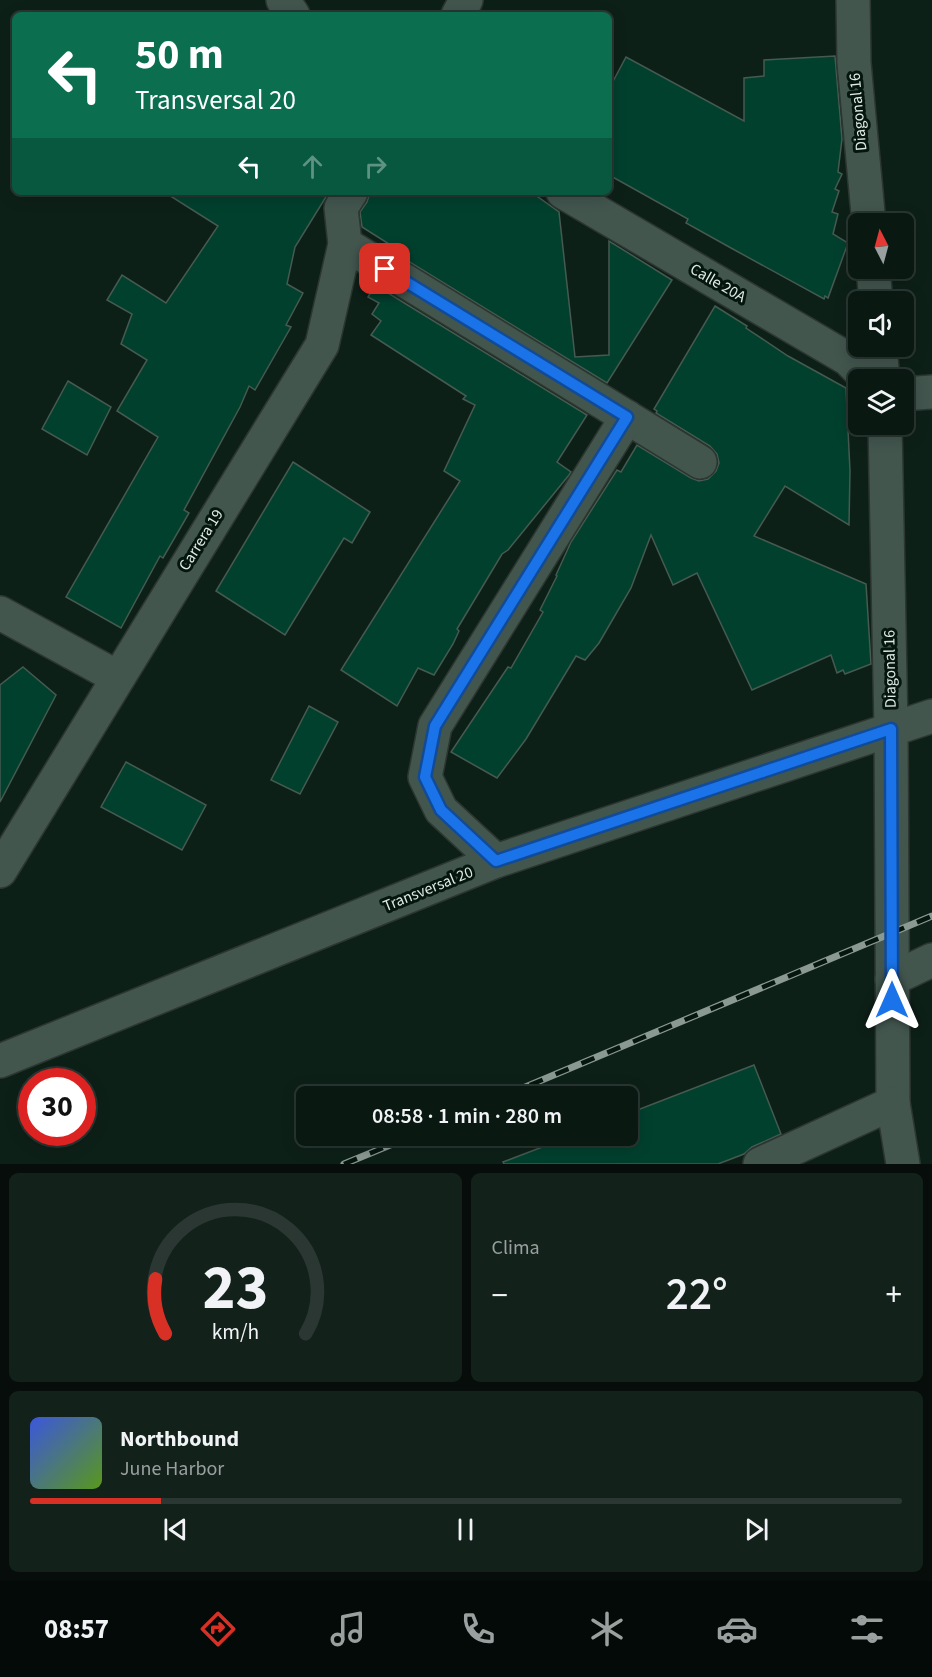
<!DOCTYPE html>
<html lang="es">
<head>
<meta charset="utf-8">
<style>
  :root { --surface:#0a1812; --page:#13211b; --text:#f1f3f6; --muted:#99a09f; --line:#2a3732; --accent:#d93025 }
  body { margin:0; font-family:"Source Sans 3",sans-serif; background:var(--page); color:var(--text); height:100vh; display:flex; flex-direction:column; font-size:22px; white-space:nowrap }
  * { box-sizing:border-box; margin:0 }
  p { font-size:20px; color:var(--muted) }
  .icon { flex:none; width:33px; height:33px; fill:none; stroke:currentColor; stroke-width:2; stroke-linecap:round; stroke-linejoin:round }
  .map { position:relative; height:1164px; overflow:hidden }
  .sheet { display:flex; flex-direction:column; gap:9px; padding:9px; background:#060d0a; flex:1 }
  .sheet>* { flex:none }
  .banner { position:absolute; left:12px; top:12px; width:600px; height:183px; border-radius:9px; box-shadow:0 3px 15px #0003,0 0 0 2px var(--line); background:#0b6e4f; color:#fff; overflow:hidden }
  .needle { width:39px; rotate:354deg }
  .controls { position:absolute; left:848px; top:213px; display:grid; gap:12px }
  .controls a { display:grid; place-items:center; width:66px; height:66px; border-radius:9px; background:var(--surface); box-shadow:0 3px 15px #0003,0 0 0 2px var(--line); font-size:30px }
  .speed { position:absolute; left:18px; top:1068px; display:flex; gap:12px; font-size:30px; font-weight:700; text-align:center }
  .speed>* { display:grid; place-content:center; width:78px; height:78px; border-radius:50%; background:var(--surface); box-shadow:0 3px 15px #0003,0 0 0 2px var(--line); line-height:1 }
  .speed .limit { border:9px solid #d22; background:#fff; color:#111 }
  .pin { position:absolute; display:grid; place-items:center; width:51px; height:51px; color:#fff; margin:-26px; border-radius:12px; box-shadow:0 3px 9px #0006 }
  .me { position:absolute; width:66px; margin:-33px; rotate:0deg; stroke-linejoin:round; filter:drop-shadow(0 0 4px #0008) }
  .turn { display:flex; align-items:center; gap:21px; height:126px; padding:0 24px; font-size:27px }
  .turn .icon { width:78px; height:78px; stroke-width:2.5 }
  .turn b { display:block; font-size:42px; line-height:51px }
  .lanes { display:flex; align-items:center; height:57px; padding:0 24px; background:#0003; justify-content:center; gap:30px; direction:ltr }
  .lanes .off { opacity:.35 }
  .big { font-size:45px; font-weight:600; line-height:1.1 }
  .sheet .card { flex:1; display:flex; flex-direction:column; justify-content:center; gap:9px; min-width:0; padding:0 21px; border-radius:9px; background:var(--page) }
  .sheet .dial { align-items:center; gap:0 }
  .dial svg { height:156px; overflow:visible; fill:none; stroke:var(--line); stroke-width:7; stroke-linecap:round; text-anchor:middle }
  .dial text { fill:var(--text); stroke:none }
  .song { display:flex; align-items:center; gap:18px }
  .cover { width:72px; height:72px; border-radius:9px; background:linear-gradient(135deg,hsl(230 70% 55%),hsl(90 70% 35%)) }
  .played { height:6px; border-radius:3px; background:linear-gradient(90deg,var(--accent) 15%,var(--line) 15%) }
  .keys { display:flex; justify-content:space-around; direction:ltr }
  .heat { display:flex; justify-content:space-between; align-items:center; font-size:33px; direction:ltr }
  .sheet .tiles { flex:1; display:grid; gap:9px; grid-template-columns:1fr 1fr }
  .card:last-child { grid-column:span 2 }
  .trip { position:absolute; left:296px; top:1086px; width:342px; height:60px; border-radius:9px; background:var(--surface); box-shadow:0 3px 15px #0003,0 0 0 2px var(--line); font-weight:600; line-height:60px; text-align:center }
  .tabs { display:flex; height:96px; justify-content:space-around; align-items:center; background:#040a07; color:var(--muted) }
  .tabs .icon { width:42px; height:42px }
  .tabs .on { color:var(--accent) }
  .tabs b { font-size:27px; color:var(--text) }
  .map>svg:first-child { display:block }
  .building { fill:#02402e; stroke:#465a51; stroke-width:1.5 }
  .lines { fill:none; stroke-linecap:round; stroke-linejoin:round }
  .street-casing { stroke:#2d3631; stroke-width:36 }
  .street { stroke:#42564e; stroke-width:33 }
  .rail-casing { stroke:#8b9993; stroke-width:7 }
  .rail { stroke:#05160f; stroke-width:4.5; stroke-dasharray:14; stroke-linecap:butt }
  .route-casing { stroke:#114b97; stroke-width:15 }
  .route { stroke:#1a73e8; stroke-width:10 }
  .labels { text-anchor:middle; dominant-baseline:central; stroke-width:6; stroke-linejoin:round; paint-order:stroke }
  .street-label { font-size:16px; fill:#e0ebe6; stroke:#05160f }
</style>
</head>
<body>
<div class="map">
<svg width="932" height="1164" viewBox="0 0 932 1164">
  <rect width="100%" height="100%" fill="#0d2018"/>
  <!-- building -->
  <g class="building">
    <polygon points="835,56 842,139 838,172 842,174 835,189 839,191 832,212 838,214 833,234 848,243 828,298 825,296 824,299 731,248 686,223 688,219 609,175 609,89 626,57 744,121 744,78 764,76 764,60"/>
    <polygon points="164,192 329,192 295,247 287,284 303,293 286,325 291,327 255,390 249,386 240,407 184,510 189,513 163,558 160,556 121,628 66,597 158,437 117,411 147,360 121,344 132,314 107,300 122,275 166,303 218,226"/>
    <polygon points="370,192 531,192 559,212 575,357 609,355 609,241 672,280 607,383 395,253 397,249 362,227 360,212 367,202"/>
    <polygon points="375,285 587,415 557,462 571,472 569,475 508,550 502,554 457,629 459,631 453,644 434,675 418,668 397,706 341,670 460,481 444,471 475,405 463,399 466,396 371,335 381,321 372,314 379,303 368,297"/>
    <polygon points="715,306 747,326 746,328 788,356 846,388 850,471 849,525 785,486 754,536 866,584 871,664 845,674 843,670 837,673 831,655 752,690 697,573 673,585 651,535 631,588 599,643 585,660 576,656 526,739 497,778 451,752 508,667 511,668 543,612 540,610 557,576 556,575 571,542 617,470 621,472 637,445 691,478 699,481 708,479 716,471 719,463 717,454 710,446 656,413 657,411 654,409"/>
    <polygon points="68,381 111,407 87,455 42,429"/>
    <polygon points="293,462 370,512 352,543 344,538 285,635 216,591"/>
    <polygon points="23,667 56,695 0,802 0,685"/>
    <polygon points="309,706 338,722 300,794 271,780"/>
    <polygon points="126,762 206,805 182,850 101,807"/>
    <polygon points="754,1065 781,1134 752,1147 744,1154 718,1164 504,1164 503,1162 571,1136 627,1136 627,1114"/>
  </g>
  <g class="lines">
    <defs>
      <g id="street">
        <polyline points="283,0 293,15"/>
        <polyline points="853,0 854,63 869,224"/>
        <polyline points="458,15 466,0"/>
        <polyline points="563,192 848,359 869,380"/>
        <polyline points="345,244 700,462"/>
        <polyline points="873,268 876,302"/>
        <polyline points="880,346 883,380"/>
        <polyline points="903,394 932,392"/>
        <polyline points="885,424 891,729 893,1103 903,1164"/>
        <polyline points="0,613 117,677"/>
        <polyline points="496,861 441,810 425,777 435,726 627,417"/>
        <polyline points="0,871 322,345 345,244 341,208 351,192"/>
        <polyline points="892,979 932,960"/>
        <polyline points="0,1061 496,861 932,716"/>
        <polyline points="760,1164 893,1103"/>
      </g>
    </defs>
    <!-- street casing -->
    <use href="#street" class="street-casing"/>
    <!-- street -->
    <use href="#street" class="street"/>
    <defs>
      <g id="rail">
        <polyline points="504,1096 932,916"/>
        <polyline points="344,1164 412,1136"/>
      </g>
    </defs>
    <!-- rail casing -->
    <use href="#rail" class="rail-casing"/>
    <!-- rail -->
    <use href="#rail" class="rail"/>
  </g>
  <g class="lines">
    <defs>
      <polyline id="route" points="385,269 627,417 435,726 425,777 441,810 496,861 891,729 892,1000"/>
    </defs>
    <!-- route casing -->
    <use href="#route" class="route-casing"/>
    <!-- route -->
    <use href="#route" class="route"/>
  </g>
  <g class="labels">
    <!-- street labels -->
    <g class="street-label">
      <text transform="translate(858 112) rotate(-95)">Diagonal 16</text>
      <text transform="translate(718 283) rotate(30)">Calle 20A</text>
      <text transform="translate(201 540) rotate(-58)">Carrera 19</text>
      <text transform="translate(890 669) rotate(-91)">Diagonal 16</text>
      <text transform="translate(428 889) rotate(-22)">Transversal 20</text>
    </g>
  </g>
</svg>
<div class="controls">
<a><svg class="needle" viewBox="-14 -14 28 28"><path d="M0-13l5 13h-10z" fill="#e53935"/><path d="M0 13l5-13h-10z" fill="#99a09f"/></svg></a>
<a><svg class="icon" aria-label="sound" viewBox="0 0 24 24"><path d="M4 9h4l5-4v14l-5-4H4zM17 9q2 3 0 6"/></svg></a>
<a><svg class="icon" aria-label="layers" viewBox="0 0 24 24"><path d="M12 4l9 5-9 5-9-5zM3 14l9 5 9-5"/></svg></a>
</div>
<div class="speed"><div class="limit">30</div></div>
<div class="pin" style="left:385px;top:269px;background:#d93025"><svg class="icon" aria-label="arrive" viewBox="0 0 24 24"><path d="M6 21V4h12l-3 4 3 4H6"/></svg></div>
<svg class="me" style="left:892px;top:1000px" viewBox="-20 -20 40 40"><path d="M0-17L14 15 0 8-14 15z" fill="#1a73e8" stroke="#fff" stroke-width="4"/></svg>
<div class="trip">08:58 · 1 min · 280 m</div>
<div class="banner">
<div class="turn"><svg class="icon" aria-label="left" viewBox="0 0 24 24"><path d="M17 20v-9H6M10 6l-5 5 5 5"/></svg><div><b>50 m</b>Transversal 20</div></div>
<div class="lanes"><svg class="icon" aria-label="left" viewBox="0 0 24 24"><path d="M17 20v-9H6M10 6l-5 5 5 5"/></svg><svg class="icon off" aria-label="ahead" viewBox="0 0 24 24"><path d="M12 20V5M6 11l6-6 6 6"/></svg><svg class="icon off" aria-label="right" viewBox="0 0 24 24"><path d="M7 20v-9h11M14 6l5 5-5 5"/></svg></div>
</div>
</div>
<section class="sheet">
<div class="tiles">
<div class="card dial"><svg viewBox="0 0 100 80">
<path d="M14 69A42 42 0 1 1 86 69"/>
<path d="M14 69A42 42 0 0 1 9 41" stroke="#d93025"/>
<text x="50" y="56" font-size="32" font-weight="700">23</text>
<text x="50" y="72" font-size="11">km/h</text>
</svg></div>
<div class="card"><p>Clima</p>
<div class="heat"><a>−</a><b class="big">22°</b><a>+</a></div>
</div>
<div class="card">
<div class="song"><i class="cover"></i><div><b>Northbound</b><p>June Harbor</p></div></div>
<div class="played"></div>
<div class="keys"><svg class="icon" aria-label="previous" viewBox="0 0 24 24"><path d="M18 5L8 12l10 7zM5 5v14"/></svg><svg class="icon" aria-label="pause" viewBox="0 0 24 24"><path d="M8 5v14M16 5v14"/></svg><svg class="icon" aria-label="next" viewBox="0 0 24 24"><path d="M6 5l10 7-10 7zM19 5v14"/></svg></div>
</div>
</div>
</section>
<nav class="tabs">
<b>08:57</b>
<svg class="icon on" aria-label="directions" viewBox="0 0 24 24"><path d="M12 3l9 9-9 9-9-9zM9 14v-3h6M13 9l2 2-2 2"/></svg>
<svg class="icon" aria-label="music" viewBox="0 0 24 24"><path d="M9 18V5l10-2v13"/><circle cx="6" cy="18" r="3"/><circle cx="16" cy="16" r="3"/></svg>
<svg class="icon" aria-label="phone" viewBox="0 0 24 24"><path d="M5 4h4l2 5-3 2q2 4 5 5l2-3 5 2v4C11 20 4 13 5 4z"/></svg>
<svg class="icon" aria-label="climate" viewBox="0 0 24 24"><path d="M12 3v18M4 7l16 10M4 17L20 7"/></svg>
<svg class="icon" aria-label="car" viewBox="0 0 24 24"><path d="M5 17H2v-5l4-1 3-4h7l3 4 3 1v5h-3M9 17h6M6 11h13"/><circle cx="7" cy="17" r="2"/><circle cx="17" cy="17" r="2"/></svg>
<svg class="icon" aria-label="filters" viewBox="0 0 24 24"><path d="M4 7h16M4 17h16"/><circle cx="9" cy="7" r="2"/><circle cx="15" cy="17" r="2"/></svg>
</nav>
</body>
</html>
